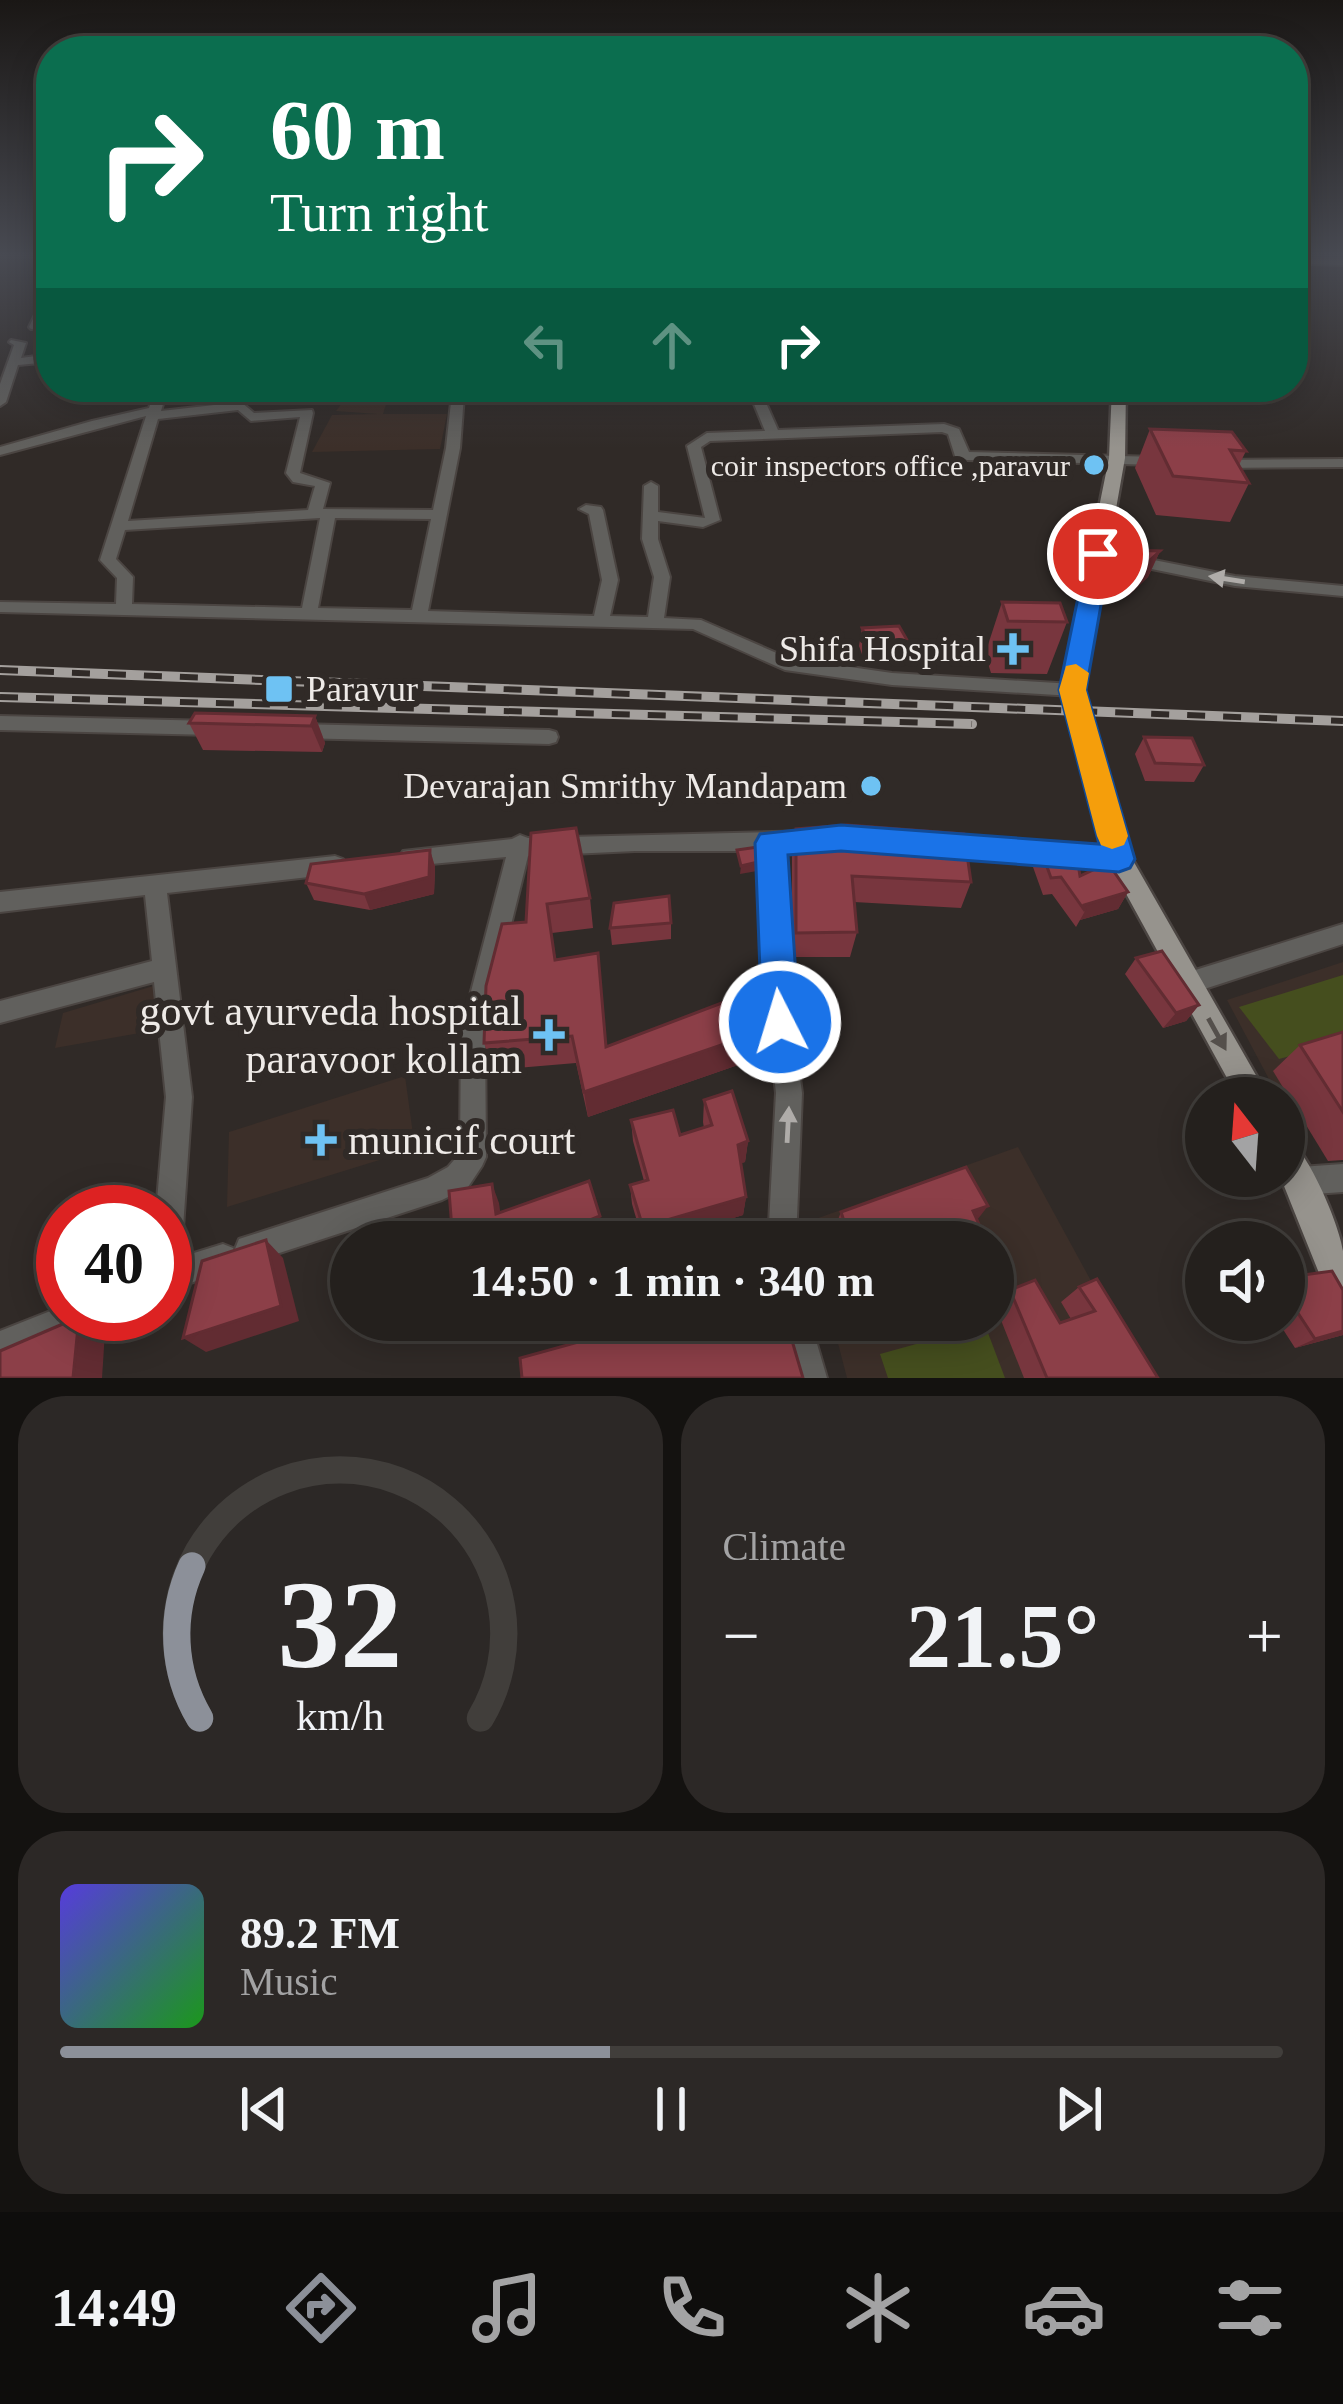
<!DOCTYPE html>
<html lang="en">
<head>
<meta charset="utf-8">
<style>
  :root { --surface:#24201d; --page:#2c2826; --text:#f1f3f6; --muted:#a3a3a4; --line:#413e3b; --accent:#8c9099 }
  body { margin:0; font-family:"Times New Roman",serif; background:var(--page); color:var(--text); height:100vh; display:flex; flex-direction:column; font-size:45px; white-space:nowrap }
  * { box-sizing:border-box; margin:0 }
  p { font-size:39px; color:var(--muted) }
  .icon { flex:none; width:66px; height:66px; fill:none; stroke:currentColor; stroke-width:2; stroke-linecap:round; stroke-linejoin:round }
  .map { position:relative; height:1378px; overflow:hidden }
  .sheet { display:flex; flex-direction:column; gap:18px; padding:18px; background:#141210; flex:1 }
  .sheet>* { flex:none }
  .hud { position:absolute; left:36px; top:36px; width:1272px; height:366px; border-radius:48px; box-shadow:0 6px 30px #0003,0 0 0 3px var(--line); background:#0b6e4f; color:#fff; overflow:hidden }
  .needle { width:78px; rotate:343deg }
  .tools { position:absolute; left:1185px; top:1077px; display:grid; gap:24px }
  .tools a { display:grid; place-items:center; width:120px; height:120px; border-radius:50%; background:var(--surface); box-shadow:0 6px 30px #0003,0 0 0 3px var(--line); font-size:60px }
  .speed { position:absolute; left:36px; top:1185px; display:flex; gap:24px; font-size:60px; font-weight:700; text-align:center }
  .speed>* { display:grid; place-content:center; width:156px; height:156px; border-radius:50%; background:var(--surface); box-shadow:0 6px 30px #0003,0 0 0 3px var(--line); line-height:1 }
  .speed .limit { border:18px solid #d22; background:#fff; color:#111 }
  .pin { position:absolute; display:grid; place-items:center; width:102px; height:102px; color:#fff; margin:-51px; border:6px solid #fff; border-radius:50%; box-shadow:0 3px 12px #0007 }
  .me { position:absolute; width:132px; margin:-66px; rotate:355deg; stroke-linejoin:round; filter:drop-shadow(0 0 9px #0008) }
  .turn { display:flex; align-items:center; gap:42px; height:252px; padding:0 36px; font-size:54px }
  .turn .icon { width:156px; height:156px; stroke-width:2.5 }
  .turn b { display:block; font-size:84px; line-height:102px }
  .lanes { display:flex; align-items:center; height:114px; padding:0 36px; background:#0003; justify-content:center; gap:60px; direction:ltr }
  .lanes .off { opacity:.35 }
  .big { font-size:90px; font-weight:800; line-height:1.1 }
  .sheet .tile { flex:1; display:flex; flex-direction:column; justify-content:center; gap:18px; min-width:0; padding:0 42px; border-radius:48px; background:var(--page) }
  .sheet .dial { align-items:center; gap:0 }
  .dial svg { height:312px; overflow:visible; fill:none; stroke:var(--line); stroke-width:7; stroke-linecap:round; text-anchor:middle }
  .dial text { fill:var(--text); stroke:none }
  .song { display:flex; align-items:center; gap:36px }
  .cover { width:144px; height:144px; border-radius:18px; background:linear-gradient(135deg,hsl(250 70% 55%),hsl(120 70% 35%)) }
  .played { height:12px; border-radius:6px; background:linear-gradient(90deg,var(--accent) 45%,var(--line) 45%) }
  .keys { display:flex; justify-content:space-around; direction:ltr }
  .heat { display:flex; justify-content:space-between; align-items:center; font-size:66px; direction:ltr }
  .sheet .tiles { flex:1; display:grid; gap:18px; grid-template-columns:1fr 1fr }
  .tile:last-child { grid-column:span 2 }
  .trip { position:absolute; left:330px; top:1221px; width:684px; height:120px; border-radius:60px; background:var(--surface); box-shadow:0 6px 30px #0003,0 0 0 3px var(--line); font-weight:800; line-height:120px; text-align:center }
  .tabs { display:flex; height:192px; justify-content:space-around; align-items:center; background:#0e0d0c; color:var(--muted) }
  .tabs .icon { width:84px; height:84px }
  .tabs .on { color:var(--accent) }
  .tabs b { font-size:54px; color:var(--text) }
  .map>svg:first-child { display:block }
  .built { fill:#3c2f29 }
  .green { fill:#454e1e }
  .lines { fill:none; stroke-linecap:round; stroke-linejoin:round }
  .minor-casing { stroke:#4b4542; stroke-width:4 }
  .major-casing { stroke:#4b4542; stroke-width:5 }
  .minor { fill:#61605d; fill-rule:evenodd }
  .major { fill:#96938d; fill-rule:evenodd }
  .rail-casing { stroke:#a4a09d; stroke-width:10 }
  .rail { stroke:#302a27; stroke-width:6; stroke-dasharray:18; stroke-linecap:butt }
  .wall { fill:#78363e }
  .shaded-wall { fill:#622c32 }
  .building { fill:#8c3f48; stroke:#622c32; stroke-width:3 }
  .oneway { fill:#afaca9 }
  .oneway2 { fill:#544f4b }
  .route { fill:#1a73e8; stroke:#114b97; stroke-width:3 }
  .slow { fill:#f59e0b }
  .poi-dot { fill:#6ec2f3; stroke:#302a27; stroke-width:4.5 }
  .labels { text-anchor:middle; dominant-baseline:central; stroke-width:12; stroke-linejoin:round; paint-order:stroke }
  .far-poi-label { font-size:30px; fill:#eeeae7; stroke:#302a27; text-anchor:end }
  .poi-label { font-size:36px; fill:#eeeae7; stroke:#302a27; text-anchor:end }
  .near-poi-label { font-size:42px; fill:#eeeae7; stroke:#302a27; text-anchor:end }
</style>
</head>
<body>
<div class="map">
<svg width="1343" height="1378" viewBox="0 0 1343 1378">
  <rect width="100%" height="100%" fill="#302a27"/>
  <!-- built -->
  <g class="built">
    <polygon points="388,398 383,414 447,414 440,449 312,452 332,415 377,414 336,411 345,399"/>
    <polygon points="1343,962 1343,1116 1297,1131 1284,1098 1279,1098 1227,1000"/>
    <polygon points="160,984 151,1031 55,1048 63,1013"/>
    <polygon points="405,1076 415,1149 227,1207 229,1132"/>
    <polygon points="1018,1147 1144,1378 847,1378 832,1320 993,1320 993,1242 812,1242 807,1222"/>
  </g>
  <!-- green -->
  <g class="green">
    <polygon points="1343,975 1343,1042 1279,1059 1239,1007"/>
    <polygon points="985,1325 1005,1378 888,1378 880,1354"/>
  </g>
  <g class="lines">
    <defs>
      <g id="minor">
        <polygon points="51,258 51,271 44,271 46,261"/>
        <polygon points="1313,259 1343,259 1343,265 1309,264 1308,262"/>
        <polygon points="51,289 51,304 43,323 51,322 51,328 31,329 29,327 46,292"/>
        <polygon points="11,340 26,343 21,358 51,354 51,362 18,365 6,402 0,406 0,384 14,345 9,342"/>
        <path d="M 156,387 L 168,387 L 161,411 L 241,402 L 254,413 L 312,410 L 313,413 L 300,473 L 330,483 L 323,509 L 433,510 L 446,448 L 452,393 L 444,387 L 513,387 L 507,391 L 464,395 L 460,448 L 428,611 L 594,616 L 602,580 L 589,514 L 579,509 L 586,505 L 601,507 L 603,510 L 618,580 L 610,616 L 648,617 L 654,577 L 642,539 L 644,486 L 651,482 L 658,486 L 658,512 L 705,518 L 687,446 L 707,433 L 765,431 L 747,387 L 759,387 L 778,430 L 944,424 L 959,429 L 969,452 L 1158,457 L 1165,461 L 1158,465 L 967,460 L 955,456 L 948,434 L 942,432 L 710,441 L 701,447 L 720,520 L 703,527 L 658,521 L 658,539 L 670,577 L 664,618 L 701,620 L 788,658 L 892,673 L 1073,684 L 1082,690 L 1073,696 L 892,685 L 785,670 L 693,629 L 0,612 L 0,602 L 116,604 L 117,578 L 100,560 L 146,416 L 0,455 L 0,447 L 92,421 L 149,408 ZM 238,410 L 251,421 L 300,417 L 286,473 L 293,482 L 315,486 L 308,510 L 128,521 L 158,419 ZM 320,518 L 302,608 L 132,604 L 133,577 L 116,559 L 125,530 ZM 335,518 L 431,519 L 412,610 L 318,608 Z"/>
        <polygon points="1343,459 1343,467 1216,468 1209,464 1216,460"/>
        <polygon points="1098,549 1235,576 1343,586 1343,596 1235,586 1093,557 1090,554 1093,551"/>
        <polygon points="0,716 214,721 221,723 223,728 221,733 214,735 0,730"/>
        <polygon points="296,724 549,730 556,732 558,737 556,742 549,744 296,738 289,736 287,731 289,726"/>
        <polygon points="816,831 823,834 826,840 823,846 782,851 788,987 802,1093 796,1242 768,1242 776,1093 764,987 761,851 635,851 528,856 485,1030 486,1157 482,1166 468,1187 442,1200 249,1263 239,1259 235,1249 239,1239 428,1178 448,1167 460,1153 461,1030 506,857 410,866 403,863 399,857 403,851 512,839 520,835 528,838"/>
        <polygon points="945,837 1119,850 1126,853 1130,859 1126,865 1119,868 945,855 938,852 935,846 938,840"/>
        <polygon points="335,856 343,859 346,865 343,871 335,874 167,893 192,1097 181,1257 223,1244 233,1248 237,1258 233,1268 165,1292 165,1212 156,1212 166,1097 154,982 0,1023 0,1001 152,961 145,895 0,912 0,892"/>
        <polygon points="1343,924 1343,944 1189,994 1181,991 1177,983 1181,975 1189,972"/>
        <polygon points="1343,1164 1343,1192 1300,1195 1290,1191 1286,1181 1290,1171 1300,1167"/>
        <polygon points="63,1306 63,1314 95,1314 91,1325 0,1361 0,1331"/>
        <polygon points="780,1320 810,1320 827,1378 797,1378"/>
      </g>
      <g id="major">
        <polygon points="1112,387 1126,387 1125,458 1084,690 1131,857 1269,1098 1238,1098 1107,859 1062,690 1109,458"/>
        <path d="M 1284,1136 C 1306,1145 1340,1226 1343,1251 C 1343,1269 1343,1290 1343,1308 L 1331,1303 L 1280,1176 L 1284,1176 Z"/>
      </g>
    </defs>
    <!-- minor casing -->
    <use href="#minor" class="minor-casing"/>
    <!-- major casing -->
    <use href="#major" class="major-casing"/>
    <!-- minor -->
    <use href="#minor" class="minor"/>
    <!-- major -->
    <use href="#major" class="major"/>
    <defs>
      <g id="rail">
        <polyline points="0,670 1343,721"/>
        <polyline points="0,697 972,724"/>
      </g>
    </defs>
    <!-- rail casing -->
    <use href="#rail" class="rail-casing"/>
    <!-- rail -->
    <use href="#rail" class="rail"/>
  </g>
  <!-- wall -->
  <g class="wall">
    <polygon points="1150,429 1246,451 1239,465 1249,483 1230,522 1156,515 1135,468"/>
    <polygon points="1119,550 1160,551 1148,577 1128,596 1106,593 1109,576"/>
    <polygon points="1002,602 1067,622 1047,674 991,673 985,654"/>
    <polygon points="862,628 910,645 906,663 866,665 859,646"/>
    <polygon points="315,716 325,743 322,752 203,750 189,723"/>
    <polygon points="1144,737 1204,765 1194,782 1145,781 1135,754"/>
    <polygon points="796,829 971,882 961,908 854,902 857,932 850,957 792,957 792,855"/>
    <polygon points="531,833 590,898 593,928 552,933 556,960 607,1047 738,1065 588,1117 576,1063 493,1070 484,1043 526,922"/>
    <polygon points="430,850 435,867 434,894 370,910 314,900 306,883"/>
    <polygon points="1041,850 1080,876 1128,892 1118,909 1080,920 1076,927 1052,894 1043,895 1033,867"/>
    <polygon points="671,923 671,939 612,945 610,928"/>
    <polygon points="1136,958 1199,1005 1186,1021 1163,1028 1125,974"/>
    <polygon points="1343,1032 1343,1160 1328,1161 1273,1071 1300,1045"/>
    <polygon points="704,1100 748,1141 745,1162 741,1163 746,1197 743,1215 655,1242 643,1242 632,1204 630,1185 644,1181 633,1141 631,1120 680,1135 704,1128 703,1122"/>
    <polygon points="841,1212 987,1242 838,1242 834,1230"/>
    <polygon points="1296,1276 1343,1290 1343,1335 1295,1348 1277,1320 1284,1320 1284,1284"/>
    <polygon points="1079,1287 1158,1378 1024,1378 995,1305 1010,1290 1060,1323 1071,1319 1061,1302"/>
    <polygon points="862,1320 906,1320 866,1333"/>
  </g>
  <!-- shaded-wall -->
  <g class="shaded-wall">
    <polygon points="1160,551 1148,577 1128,596 1140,569"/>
    <polygon points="315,716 325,743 322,752 311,726"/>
    <polygon points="430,850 435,867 434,894 370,910 364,894"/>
    <polygon points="758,862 757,871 740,874 741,866"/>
    <polygon points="1128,892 1118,909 1080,920 1085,911 1084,905"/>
    <polygon points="1199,1005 1186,1021 1163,1028 1176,1013"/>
    <polygon points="742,1038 738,1065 588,1117 584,1092"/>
    <polygon points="748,1141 745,1162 735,1165 738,1145"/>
    <polygon points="492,1184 499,1203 503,1232 496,1214"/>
    <polygon points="746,1197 743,1215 655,1242 644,1242 643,1227"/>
    <polygon points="988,1206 974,1224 973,1211"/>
    <polygon points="600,1216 603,1234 585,1242 535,1242"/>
    <polygon points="266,1240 283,1258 299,1321 206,1352 183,1338"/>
    <polygon points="79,1317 105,1332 102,1378 73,1378"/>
    <polygon points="874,1320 906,1320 866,1333"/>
    <polygon points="1343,1331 1343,1335 1295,1348 1315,1339"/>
  </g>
  <!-- building -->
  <g class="building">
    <polygon points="1150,429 1232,432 1246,451 1230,450 1249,483 1173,476"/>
    <polygon points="1119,550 1160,551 1140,569 1116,567"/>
    <polygon points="1002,602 1060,603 1067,622 1008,621"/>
    <polygon points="899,626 910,645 870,647 862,628"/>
    <polygon points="195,713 315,716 311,726 189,723"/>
    <polygon points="1144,737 1192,738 1204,765 1155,763"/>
    <polygon points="847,825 964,834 971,882 852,876 857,932 796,933 796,829"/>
    <polygon points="576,828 590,898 547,904 555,960 598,953 606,1047 727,1001 742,1038 584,1092 572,1036 484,1043 486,986 502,924 526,922 531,833"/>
    <polygon points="758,847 758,862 741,866 737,850"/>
    <polygon points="430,850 429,877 364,894 306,883 311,864"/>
    <polygon points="1041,850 1076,851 1080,876 1108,863 1128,892 1084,905 1085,911 1061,877 1051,878"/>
    <polygon points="669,896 671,923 610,928 614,903"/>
    <polygon points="1162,951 1199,1005 1176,1013 1136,958"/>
    <polygon points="1343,1032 1343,1112 1300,1045"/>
    <polygon points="732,1091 748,1141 738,1145 746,1197 643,1227 630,1185 648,1180 631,1120 673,1110 680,1135 712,1125 704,1100"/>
    <polygon points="966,1167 988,1206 973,1211 987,1242 851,1242 841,1212"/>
    <polygon points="589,1181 600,1216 535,1242 453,1242 449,1191 492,1184 496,1214"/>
    <polygon points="266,1240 281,1306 183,1338 202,1261"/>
    <polygon points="993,1256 1002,1277 993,1280"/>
    <polygon points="1332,1271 1343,1290 1343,1331 1315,1339 1294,1307 1296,1276"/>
    <polygon points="1097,1279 1158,1378 1047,1378 1010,1290 1035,1280 1060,1323 1095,1311 1079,1287"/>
    <polygon points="79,1317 73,1378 0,1378 0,1351"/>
    <polygon points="658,1320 786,1320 803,1378 522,1378 520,1358"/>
  </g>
  <!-- one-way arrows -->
  <defs><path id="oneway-solid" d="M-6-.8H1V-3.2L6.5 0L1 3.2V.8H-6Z" transform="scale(3)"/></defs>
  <g class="oneway">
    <use href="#oneway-solid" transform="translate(1227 579) rotate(-171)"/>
    <use href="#oneway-solid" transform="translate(788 1125) rotate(-87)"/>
  </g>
  <use class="oneway2" href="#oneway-solid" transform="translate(1217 1034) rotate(61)"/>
  <!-- sky -->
  <linearGradient id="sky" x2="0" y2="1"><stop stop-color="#1a1715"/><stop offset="0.57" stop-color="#484a52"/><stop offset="1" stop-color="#484a52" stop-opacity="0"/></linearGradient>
  <rect width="1343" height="448" fill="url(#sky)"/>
  <!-- route -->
  <polygon class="route" points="1098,547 1110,554 1086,690 1135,859 1130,868 1119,872 841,851 788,855 799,1022 793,1035 780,1040 767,1035 762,1022 755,843 760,834 841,825 1099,844 1059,690 1087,554"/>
  <!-- slow -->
  <polygon class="slow" points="1076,664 1089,673 1086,690 1128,836 1124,845 1112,849 1101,845 1097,836 1059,690 1066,666"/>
  <!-- markers -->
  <g class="poi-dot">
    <circle cx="1094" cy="465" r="12"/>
    <path d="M1007 631h12v12h12v12h-12v12h-12v-12h-12v-12h12z"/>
    <rect x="264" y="674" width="30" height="30" rx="6"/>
    <circle cx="871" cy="786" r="12"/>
    <path d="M543 1017h12v12h12v12h-12v12h-12v-12h-12v-12h12z"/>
    <path d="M315 1122h12v12h12v12h-12v12h-12v-12h-12v-12h12z"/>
  </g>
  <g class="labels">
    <!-- far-poi labels -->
    <g class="far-poi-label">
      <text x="1070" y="465">coir inspectors office ,paravur</text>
    </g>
    <!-- poi labels -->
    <g class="poi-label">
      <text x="986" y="649">Shifa Hospital</text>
      <text x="306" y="689" text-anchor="start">Paravur</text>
      <text x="847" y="786">Devarajan Smrithy Mandapam</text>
    </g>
    <!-- near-poi labels -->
    <g class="near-poi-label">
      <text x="522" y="1011">govt ayurveda hospital<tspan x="522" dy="48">paravoor kollam</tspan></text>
      <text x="348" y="1140" text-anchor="start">municif court</text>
    </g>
  </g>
</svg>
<div class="tools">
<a><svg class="needle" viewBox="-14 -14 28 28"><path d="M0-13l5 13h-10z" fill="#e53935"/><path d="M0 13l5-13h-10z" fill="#a3a3a4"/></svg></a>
<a><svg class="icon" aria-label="sound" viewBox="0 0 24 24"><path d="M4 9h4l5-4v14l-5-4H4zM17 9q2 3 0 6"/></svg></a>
</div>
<div class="speed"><div class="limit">40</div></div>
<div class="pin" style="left:1098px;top:554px;background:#d93025"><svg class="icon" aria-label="arrive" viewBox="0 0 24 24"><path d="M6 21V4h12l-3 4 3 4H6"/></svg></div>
<svg class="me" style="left:780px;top:1022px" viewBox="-20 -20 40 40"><circle r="17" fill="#1a73e8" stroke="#fff" stroke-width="3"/><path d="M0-11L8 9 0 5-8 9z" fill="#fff"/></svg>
<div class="trip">14:50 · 1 min · 340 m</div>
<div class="hud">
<div class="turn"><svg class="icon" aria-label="right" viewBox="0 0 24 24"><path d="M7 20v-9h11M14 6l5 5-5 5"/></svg><div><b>60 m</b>Turn right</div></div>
<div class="lanes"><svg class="icon off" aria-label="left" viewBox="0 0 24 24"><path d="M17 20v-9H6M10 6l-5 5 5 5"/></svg><svg class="icon off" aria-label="ahead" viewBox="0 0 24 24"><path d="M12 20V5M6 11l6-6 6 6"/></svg><svg class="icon" aria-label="right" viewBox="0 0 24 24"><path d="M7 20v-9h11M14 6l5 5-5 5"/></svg></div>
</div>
</div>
<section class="sheet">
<div class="tiles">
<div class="tile dial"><svg viewBox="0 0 100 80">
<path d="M14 69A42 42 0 1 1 86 69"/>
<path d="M14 69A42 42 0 0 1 12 30" stroke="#8c9099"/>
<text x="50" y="56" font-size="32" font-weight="700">32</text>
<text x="50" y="72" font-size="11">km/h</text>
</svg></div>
<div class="tile"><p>Climate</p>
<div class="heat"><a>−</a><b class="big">21.5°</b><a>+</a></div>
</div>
<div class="tile">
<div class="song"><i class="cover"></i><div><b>89.2 FM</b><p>Music</p></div></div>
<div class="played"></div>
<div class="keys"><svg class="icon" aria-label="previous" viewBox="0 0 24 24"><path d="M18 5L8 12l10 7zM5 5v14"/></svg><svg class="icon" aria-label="pause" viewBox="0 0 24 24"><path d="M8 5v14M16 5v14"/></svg><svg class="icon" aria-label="next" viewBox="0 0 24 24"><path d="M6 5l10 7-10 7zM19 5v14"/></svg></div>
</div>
</div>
</section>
<nav class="tabs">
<b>14:49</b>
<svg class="icon on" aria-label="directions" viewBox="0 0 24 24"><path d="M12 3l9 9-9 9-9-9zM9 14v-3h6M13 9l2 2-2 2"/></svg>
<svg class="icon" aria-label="music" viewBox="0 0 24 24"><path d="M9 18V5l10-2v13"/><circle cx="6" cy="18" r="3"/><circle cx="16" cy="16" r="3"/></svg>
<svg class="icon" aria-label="phone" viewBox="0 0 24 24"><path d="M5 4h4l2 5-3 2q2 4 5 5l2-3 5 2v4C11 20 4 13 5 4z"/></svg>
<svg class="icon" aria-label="climate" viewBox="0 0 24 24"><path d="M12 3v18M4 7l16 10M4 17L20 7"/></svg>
<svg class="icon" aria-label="car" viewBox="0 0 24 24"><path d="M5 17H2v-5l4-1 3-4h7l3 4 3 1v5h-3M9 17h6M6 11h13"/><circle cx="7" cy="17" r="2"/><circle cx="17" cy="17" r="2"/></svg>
<svg class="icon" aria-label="filters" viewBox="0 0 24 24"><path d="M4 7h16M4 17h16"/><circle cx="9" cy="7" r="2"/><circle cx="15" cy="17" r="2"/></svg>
</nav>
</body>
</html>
